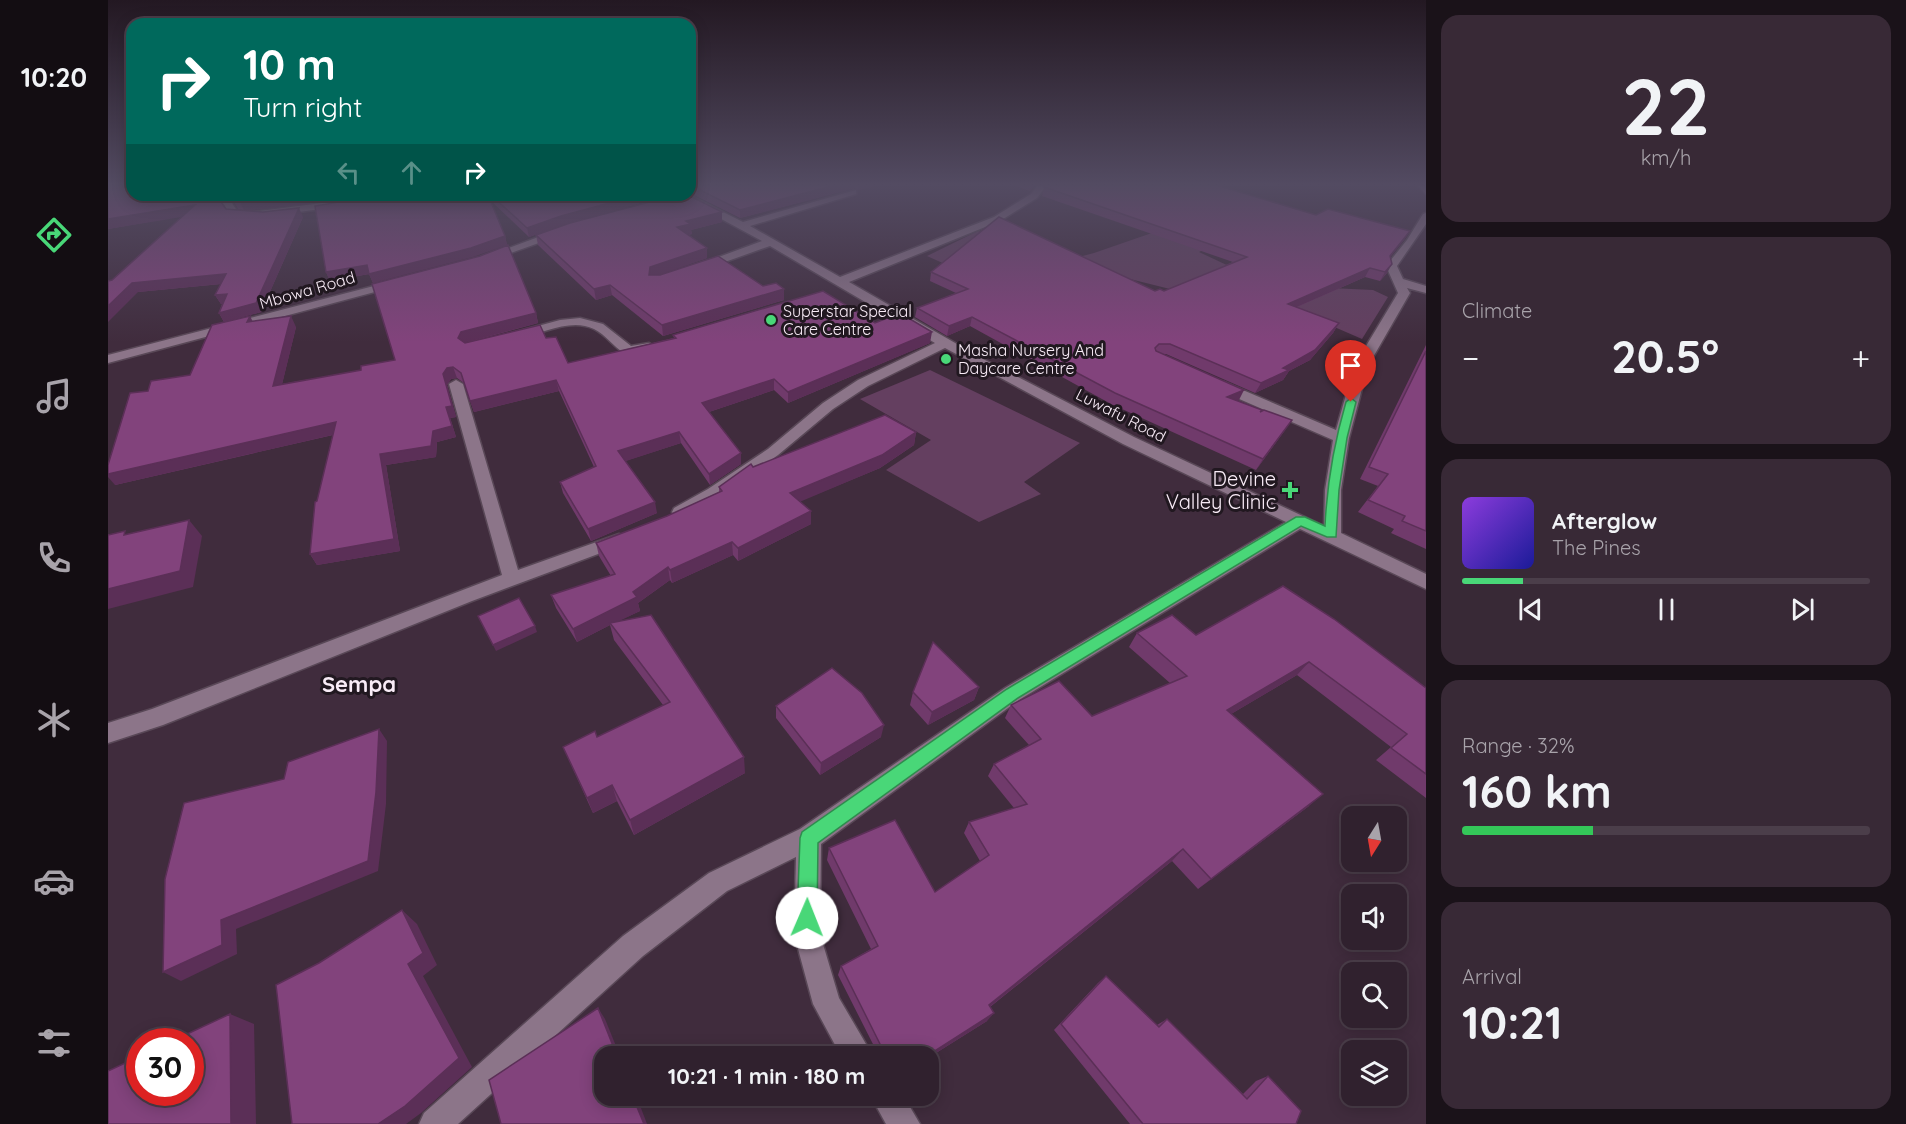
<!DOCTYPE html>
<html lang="en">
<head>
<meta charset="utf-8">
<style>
  :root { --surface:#30212e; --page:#382936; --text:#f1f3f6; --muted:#a8a3aa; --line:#4b3e4a; --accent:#49d778 }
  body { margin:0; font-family:Quicksand,sans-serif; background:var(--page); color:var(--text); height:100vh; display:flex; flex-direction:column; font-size:22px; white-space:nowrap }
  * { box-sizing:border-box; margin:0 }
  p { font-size:20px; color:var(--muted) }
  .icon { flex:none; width:33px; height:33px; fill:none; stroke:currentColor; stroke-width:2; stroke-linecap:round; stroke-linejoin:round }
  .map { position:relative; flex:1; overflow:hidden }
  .drawer { display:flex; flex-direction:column; gap:15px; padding:15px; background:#1a1219; width:480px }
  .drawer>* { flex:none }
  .hud { position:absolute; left:18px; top:18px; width:570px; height:183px; border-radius:18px; box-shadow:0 3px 15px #0003,0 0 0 2px var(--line); background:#00695c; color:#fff; overflow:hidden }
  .needle { width:39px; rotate:191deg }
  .fabs { position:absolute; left:1233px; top:806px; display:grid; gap:12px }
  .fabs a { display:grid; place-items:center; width:66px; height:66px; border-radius:12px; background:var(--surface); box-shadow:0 3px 15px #0003,0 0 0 2px var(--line); font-size:30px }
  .speed { position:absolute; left:18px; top:1028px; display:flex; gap:12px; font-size:30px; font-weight:700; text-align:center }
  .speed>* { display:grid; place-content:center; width:78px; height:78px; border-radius:50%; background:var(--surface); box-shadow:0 3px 15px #0003,0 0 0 2px var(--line); line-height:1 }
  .speed .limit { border:9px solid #d22; background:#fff; color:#111 }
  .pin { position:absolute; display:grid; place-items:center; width:51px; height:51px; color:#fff; margin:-62px -26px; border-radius:50% 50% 50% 0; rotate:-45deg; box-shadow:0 0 6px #0007 }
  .pin .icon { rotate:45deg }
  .me { position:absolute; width:66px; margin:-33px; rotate:1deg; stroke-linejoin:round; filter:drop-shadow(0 0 4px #0008) }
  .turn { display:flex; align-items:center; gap:21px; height:126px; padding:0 18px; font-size:27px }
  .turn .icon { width:78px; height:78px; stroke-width:2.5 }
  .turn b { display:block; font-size:42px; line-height:51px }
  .lanes { display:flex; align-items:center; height:57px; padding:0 18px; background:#0003; justify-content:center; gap:30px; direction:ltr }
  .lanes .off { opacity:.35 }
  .big { font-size:45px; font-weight:700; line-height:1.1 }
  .drawer .tile { flex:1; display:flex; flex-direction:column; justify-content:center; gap:9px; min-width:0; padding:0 21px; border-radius:18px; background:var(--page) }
  .drawer .dial { align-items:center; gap:0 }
  .dial b { font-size:78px; line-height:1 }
  .song { display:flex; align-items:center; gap:18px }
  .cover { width:72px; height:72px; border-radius:9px; background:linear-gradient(135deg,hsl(270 70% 55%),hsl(240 70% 35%)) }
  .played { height:6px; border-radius:3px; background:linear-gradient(90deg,var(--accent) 15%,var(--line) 15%) }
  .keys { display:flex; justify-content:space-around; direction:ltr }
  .heat { display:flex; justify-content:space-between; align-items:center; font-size:33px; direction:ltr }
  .charge { height:9px; border-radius:4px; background:linear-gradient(90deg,#34c759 32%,var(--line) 0) }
  .trip { position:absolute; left:486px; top:1046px; width:345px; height:60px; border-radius:18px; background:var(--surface); box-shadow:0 3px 15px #0003,0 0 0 2px var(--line); font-weight:700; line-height:60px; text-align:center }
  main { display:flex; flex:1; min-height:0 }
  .menu { display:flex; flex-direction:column; width:108px; justify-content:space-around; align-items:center; background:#130d12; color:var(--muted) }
  .menu .icon { width:42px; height:42px }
  .menu .on { color:var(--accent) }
  .menu b { font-size:27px; color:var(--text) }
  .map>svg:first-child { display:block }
  .green { fill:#643f60 }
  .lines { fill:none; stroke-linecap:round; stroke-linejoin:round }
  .minor-casing { stroke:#594857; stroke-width:3 }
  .minor { fill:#8c7589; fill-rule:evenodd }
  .wall { fill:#703a6b }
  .shaded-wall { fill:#5b2f57 }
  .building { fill:#82437c; stroke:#5b2f57; stroke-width:1.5 }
  .route { fill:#49d778; stroke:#2f8c4e; stroke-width:1.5 }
  .poi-dot { fill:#49d778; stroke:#211820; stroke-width:2 }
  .labels { text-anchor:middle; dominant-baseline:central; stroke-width:6; stroke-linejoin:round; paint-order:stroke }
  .far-street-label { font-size:16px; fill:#f9ecf7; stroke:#211820 }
  .far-poi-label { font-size:16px; fill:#f9ecf7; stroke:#211820; text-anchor:start }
  .poi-label { font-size:20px; fill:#f9ecf7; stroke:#211820; text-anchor:end }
  .quarter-label { font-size:22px; font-weight:bold; fill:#f9ecf7; stroke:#211820 }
</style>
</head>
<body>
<main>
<nav class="menu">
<b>10:20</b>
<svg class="icon on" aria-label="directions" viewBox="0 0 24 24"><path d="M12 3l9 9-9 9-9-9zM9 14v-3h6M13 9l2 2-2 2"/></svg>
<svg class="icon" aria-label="music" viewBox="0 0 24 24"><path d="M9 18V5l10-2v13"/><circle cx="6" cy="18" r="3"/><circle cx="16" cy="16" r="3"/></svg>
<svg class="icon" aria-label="phone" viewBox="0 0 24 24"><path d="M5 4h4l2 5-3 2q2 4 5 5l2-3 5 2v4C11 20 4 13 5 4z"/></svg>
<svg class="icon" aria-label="climate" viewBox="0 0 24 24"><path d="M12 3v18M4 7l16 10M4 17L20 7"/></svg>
<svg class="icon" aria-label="car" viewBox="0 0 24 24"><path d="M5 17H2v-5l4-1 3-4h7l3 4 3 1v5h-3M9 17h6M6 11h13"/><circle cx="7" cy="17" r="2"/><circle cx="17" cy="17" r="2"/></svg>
<svg class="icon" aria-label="filters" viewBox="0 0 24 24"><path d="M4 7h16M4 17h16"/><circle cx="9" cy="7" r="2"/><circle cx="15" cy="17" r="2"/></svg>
</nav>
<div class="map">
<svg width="1318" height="1124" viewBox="0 0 1318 1124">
  <rect width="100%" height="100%" fill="#402c3d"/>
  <!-- green -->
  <g class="green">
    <polygon points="1064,226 1112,241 1091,252 1140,275 1223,288 1265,290 1280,297 1254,339 1208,319 1110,301 1018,278 877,282 819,256 870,231 930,247 963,259 986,253"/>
    <polygon points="822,370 972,443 916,482 933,494 871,522 778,470 823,440 752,399"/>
  </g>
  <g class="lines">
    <defs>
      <g id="minor">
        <polygon points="931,184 940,184 929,198 892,221 741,282 875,359 1026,437 1216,526 1217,490 1225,440 1106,388 1104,385 1111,381 1116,382 1228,430 1246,366 1290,293 1278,266 1299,240 1315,214 1318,213 1318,224 1289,266 1295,279 1318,286 1318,293 1299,288 1302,293 1260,366 1241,438 1233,490 1233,533 1318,574 1318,589 1192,529 911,700 713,844 712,934 731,998 765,1056 733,1056 705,1004 686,934 688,857 619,891 535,956 350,1124 311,1124 316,1113 515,936 601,873 692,829 897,688 1178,522 1015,444 837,348 760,386 725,409 670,455 612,497 578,516 566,516 564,512 566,508 600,489 660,449 715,403 750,380 827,343 662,246 597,269 589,269 589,265 654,241 569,195 581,195 635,222 748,190 748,194 642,226 732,277 886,217 923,194"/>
        <polygon points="1308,184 1317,184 1318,194"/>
        <polygon points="109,195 119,195 129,211 136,213 229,201 234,204 229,207 136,219 123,215"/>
        <polygon points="452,229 457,232 456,234 383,260 375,260 374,258"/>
        <polygon points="289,280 295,283 293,285 0,363 0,355"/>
        <path d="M 472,318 L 495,324 L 523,346 L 541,343 L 547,347 L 541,351 L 516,353 C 505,346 498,335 486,329 C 463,318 435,333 412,339 L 406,335 L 408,332 L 452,320 Z"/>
        <polygon points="348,380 355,384 410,570 511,534 517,536 520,540 517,544 364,601 55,725 0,743 0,723 44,709 394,575 341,384"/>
        <polygon points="762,1095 795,1095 812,1124 778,1124"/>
      </g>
    </defs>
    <!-- minor casing -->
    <use href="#minor" class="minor-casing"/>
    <!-- minor -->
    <use href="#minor" class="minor"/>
  </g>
  <!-- wall -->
  <g class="wall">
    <polygon points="0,184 118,209 134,210 130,209 122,195 204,195 200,204 139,210 195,217 153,312 116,322 111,313 114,304 113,304 107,295 113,284 30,292 4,280 75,216 0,229"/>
    <polygon points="582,184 774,184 750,190 747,188 632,218 582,193"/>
    <polygon points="902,184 928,184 922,191"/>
    <polygon points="1122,184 1113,187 1208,215 1302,231 1296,240 1282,257 1279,273 1272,281 1257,277 1189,307 1231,323 1225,333 1202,360 1181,371 1175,380 1147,393 1058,354 1054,354 1131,400 1129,401 1153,412 1177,430 1148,470 1003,404 862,326 839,336 807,317 809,308 848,293 822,281 823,272 1056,291 1125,262 934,196 936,187"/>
    <polygon points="273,195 561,195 454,225 421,237 382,200 397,236 399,245 265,283 261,274 222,281 218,272"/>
    <polygon points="614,212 614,222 583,230 584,234 580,235 599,248 599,258 550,275 676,300 555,336 504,295 488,300 430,245 428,235"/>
    <polygon points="428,313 430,323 357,343 438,338 460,363 566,338 565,335 767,323 822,343 680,403 666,390 601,412 633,464 602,485 573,443 517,461 549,513 483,541 455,493 452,482 486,467 451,391 366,412 356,383 349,378 343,379 339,385 348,417 342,418 348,437 329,442 328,457 278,465 292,551 209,565 202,554 209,501 225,435 7,485 40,391 82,375 145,321 188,327 174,384 253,370 287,360"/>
    <polygon points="1318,345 1318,549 1283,533 1286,529 1250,512 1270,486 1252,479"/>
    <polygon points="808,432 806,445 772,468 692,501 703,524 630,561 625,555 564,583 562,580 530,603 532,611 510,621 637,773 526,835 509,801 485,813 455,747 489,737 555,705 506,640 502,625 469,642 448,608 443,595 503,576 491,556 488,543 559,516 611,492 611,487 645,467"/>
    <polygon points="1029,633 1088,635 1318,688 1318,798 1268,760 1283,747 1189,675 1123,714 1201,806 1090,889 1064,861 882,1007 879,1021 820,1058 820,1056 771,1056 730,975 733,966 763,949 719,860 721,848 827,892 872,861 856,833 861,822 906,808 880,776 886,764 921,745 897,718 903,705 984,716 1062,683 1021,647"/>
    <polygon points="871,687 866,700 820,725 802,705 805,692"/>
    <polygon points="668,706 773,737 712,775 668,718"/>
    <polygon points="998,976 1049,1025 1059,1019 1135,1094 1148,1081 1160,1076 1188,1124 1022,1124 946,1030 990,983"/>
  </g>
  <!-- shaded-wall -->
  <g class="shaded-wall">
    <polygon points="731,184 748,184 747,188 632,218 632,210"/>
    <polygon points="751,184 774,184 750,190"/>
    <polygon points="924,184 928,184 922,191"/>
    <polygon points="1101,184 1122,184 1098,191"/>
    <polygon points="197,195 204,195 200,204 136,211 132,202"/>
    <polygon points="205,195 260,195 208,203"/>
    <polygon points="531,195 561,195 454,225 421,237 419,228 453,216"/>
    <polygon points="87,205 92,214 0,229 0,219"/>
    <polygon points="191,208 195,217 153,312 116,322 111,313"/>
    <polygon points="614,212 614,222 583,230 584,234 570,237 569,227 578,221"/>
    <polygon points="1302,231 1296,240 1276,265 1282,256"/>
    <polygon points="397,236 399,245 365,257 265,283 261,274 222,281 218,272"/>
    <polygon points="599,248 599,258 543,278 541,275 542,267"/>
    <polygon points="1284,264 1279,273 1272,281 1277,272"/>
    <polygon points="1262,268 1257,277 1175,313 1180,304"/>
    <polygon points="118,274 123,283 30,292 0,322 0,306 24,283"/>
    <polygon points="502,285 504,295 488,300 486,289"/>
    <polygon points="676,289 676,300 555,336 554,325"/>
    <polygon points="119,294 124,303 113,304 107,295"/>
    <polygon points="428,313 430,323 356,343 350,338 353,332"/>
    <polygon points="142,316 147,326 139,322"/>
    <polygon points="183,316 188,327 171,397 165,386"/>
    <polygon points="864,317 862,326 839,336 841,326"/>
    <polygon points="1231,323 1225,333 1202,360 1181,371 1175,380 1147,393 1153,383 1175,368"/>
    <polygon points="824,332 822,343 680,403 680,392"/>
    <polygon points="345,367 349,378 343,379 339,385 348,417 342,418 348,437 329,442 328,457 278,465 292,551 209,565 202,554 272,454 325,431 338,407 335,374 339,368"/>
    <polygon points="666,379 666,390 595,414 594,403"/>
    <polygon points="448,380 451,391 366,412 362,401"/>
    <polygon points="1136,390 1131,400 1114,407 1119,397"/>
    <polygon points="1184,420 1177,430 1148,470 1155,459"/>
    <polygon points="228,422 233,433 7,485 0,477 0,474"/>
    <polygon points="571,432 573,443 512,463 510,451"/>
    <polygon points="808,432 806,445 772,468 682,506 682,493"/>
    <polygon points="633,453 633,464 602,485 601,474"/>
    <polygon points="547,502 549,513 483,541 480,529"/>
    <polygon points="703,511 703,524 630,561 630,548"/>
    <polygon points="81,520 94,536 85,587 0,609 0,589"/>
    <polygon points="624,542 625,555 564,583 562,570"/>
    <polygon points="560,567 562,580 530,603 532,611 503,625 502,623 502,625 469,642 465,629 525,592"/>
    <polygon points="427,626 429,632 388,651 385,645"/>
    <polygon points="1201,662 1189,675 1108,723 1119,710"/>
    <polygon points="871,687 866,700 820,725 824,712"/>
    <polygon points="776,725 773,737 712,775 713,763"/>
    <polygon points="271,729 279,741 278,804 270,871 128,929 129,954 73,981 55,972 113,920"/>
    <polygon points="636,757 637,773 526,835 522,820"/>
    <polygon points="504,785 509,801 485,813 479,798"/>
    <polygon points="1215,794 1201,806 1090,889 1103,879"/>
    <polygon points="1075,849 1064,861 874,1013 881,1005"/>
    <polygon points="294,910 309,924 329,965 315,976 364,1067 313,1113 298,1124 270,1124"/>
    <polygon points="490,1008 497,1019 512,1056 509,1056"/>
    <polygon points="886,1013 879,1021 820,1058 820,1056 819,1056"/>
    <polygon points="122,1014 146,1024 148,1124 123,1124"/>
    <polygon points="524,1095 528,1095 539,1124 536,1124"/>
  </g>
  <!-- building -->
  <g class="building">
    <polygon points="0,184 24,184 24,195 108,195 118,209 155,212 191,208 148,303 111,313 119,294 107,295 118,274 24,283 0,306 0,281 4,280 87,205 0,219"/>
    <polygon points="582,184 731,184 632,210 582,185"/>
    <polygon points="938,184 1105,184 1208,215 1220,209 1302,231 1282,256 1284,264 1277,272 1262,268 1180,304 1231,323 1207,350 1175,368 1181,370 1153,383 1062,344 1051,344 1047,348 1048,351 1136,390 1119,397 1154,410 1152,412 1156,410 1184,420 1155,459 1007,393 864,317 841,326 809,308 860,289 823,272 891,217 1047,291 1052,289 1056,291 1139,257 936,187"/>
    <polygon points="123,195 197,195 132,202 126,201"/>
    <polygon points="273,195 380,195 397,236 363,248 261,274 259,265 218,272 207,206"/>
    <polygon points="383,195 531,195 453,216 419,228"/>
    <polygon points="568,195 580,195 614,212 578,221 583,224 569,227 599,248 542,267 541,275 552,275 610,256 655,286 668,283 676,289 554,325 502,285 486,289 428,235 462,223"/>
    <polygon points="400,245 428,313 353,332 350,338 357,343 432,325 438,338 448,337 460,363 568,338 565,335 715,291 767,323 792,313 824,332 680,392 666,379 594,403 633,453 601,474 571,432 510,451 547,502 480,529 452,482 488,466 448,380 362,401 353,373 345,367 339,368 335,374 344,406 338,407 344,426 325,431 323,446 272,454 286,539 202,554 207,502 209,501 228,422 0,474 0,465 22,393 40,391 43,381 82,375 104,325 142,316 139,322 183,316 165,386 253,370 253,366 287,360 264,284 372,256"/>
    <polygon points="1318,351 1318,531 1294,521 1297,516 1260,500 1280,474 1261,467"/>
    <polygon points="777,415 808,432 774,455 682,493 703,511 630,548 624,542 562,570 560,567 525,592 529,597 465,629 443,595 507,574 488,543 559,516 614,491 611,487 643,464 645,467"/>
    <polygon points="81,520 72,571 0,589 0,535 17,531 16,535"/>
    <polygon points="1175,586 1226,619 1318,688 1318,774 1283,748 1299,734 1201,662 1119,710 1215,794 1103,879 1075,849 881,1005 886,1013 819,1056 778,1056 733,966 770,946 721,848 787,820 827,892 881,855 861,822 919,804 886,764 933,739 903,705 951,681 984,716 1079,676 1029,633 1064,615 1088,635"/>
    <polygon points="411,598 427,626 385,645 370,616"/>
    <polygon points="543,615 636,757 522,820 504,785 479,798 455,747 487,731 489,737 562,702 502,623"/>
    <polygon points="825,642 871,687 824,712 805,692"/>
    <polygon points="724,668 754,693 776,725 713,763 668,706"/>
    <polygon points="271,729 268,792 260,861 113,920 114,945 55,972 57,879 76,803 176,779 180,762"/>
    <polygon points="294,910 315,953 300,964 351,1058 297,1106 270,1124 184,1124 168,985 211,963"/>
    <polygon points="998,976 1051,1027 1059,1019 1139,1099 1160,1076 1193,1111 1188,1124 1035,1124 953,1024"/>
    <polygon points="490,1008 509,1056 496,1056 496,1095 524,1095 536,1124 393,1124 381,1080"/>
    <polygon points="122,1014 123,1124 0,1124 0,1071 32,1056 32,1092 82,1092 82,1041 64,1041"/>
  </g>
  <!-- sky -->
  <linearGradient id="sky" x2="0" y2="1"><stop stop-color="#231822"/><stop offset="0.54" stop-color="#534b62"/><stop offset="1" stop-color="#534b62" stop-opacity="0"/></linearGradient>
  <rect width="1318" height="342" fill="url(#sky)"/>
  <!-- route -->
  <path class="route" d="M 1243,398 L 1248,402 L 1239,438 L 1231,490 L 1228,537 L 1219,537 L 1193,526 L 910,698 L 710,843 L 709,918 L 706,925 L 699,928 L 692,925 L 689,918 L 692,838 L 694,832 L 899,689 L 1188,517 L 1197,517 L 1217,526 C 1219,483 1226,443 1238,402 Z"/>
  <!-- markers -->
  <g class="poi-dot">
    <circle cx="663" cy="320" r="6"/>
    <circle cx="838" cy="359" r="6"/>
    <path d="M1179 481h6v6h6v6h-6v6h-6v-6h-6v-6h6z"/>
  </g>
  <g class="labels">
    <!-- far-street labels -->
    <g class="far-street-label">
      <text transform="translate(199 290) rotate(-16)">Mbowa Road</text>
      <text transform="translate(1013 415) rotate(27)">Luwafu Road</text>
    </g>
    <!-- far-poi labels -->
    <g class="far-poi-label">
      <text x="675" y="311">Superstar Special<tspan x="675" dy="18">Care Centre</tspan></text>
      <text x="850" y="350">Masha Nursery And<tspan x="850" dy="18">Daycare Centre</tspan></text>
    </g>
    <!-- poi labels -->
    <g class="poi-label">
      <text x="1168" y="478">Devine<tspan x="1168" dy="23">Valley Clinic</tspan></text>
    </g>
    <!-- quarter labels -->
    <g class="quarter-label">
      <text x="251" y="684">Sempa</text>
    </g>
  </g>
</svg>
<div class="fabs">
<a><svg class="needle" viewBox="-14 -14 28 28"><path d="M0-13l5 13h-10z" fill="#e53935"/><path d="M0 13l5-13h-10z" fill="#a8a3aa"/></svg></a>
<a><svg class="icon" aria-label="sound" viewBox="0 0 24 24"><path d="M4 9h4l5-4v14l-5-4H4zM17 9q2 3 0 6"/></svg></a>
<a><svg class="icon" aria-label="search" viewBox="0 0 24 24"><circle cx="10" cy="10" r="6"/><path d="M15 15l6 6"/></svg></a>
<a><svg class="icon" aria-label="layers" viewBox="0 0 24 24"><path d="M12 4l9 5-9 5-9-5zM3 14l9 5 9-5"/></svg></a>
</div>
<div class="speed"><div class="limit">30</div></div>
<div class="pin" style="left:1243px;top:402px;background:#d93025"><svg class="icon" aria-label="arrive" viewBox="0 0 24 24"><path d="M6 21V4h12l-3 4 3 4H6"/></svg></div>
<svg class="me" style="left:699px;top:918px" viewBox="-20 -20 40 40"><circle r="19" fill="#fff"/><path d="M0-13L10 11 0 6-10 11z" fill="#49d778"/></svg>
<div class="trip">10:21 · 1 min · 180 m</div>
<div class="hud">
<div class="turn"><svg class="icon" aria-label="right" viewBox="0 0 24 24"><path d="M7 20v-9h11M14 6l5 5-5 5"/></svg><div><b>10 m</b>Turn right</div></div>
<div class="lanes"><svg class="icon off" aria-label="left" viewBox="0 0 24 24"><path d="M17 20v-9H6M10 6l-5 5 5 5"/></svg><svg class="icon off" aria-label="ahead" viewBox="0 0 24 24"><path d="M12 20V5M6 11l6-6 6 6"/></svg><svg class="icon" aria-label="right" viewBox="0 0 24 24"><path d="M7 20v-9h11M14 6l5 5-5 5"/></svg></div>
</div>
</div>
<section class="drawer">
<div class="tile dial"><b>22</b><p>km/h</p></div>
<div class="tile"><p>Climate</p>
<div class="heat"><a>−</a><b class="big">20.5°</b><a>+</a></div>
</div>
<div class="tile">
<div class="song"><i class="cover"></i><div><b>Afterglow</b><p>The Pines</p></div></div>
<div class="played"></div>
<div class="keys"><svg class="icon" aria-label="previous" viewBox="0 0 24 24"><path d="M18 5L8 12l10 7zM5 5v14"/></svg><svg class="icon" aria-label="pause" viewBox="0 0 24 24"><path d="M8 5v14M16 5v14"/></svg><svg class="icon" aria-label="next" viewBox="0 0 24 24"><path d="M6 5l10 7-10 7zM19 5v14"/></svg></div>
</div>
<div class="tile"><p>Range · 32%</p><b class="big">160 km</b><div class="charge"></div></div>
<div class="tile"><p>Arrival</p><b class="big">10:21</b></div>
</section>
</main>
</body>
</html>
